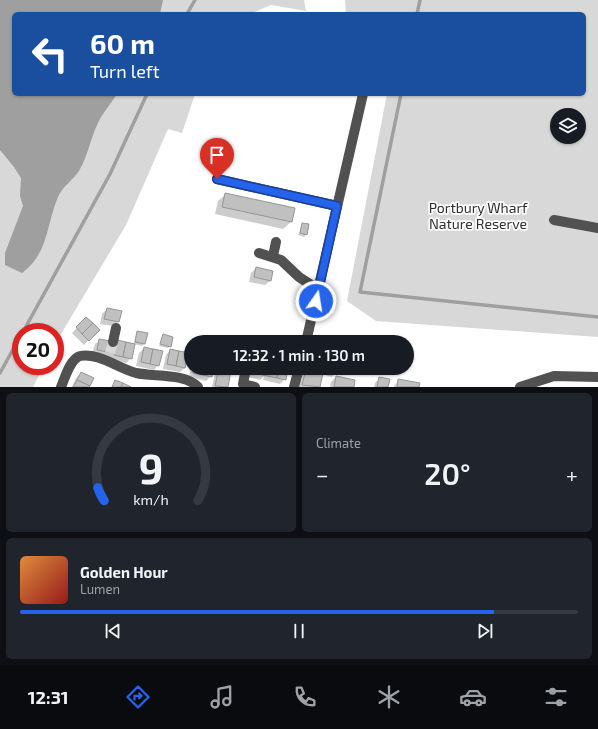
<!DOCTYPE html>
<html lang="en">
<head>
<meta charset="utf-8">
<style>
  :root { --surface:#171b24; --page:#20242c; --text:#f1f3f6; --muted:#9ea1a6; --line:#363941; --accent:#2563eb }
  body { margin:0; font-family:"Exo 2",sans-serif; background:var(--page); color:var(--text); height:100vh; display:flex; flex-direction:column; font-size:15px; white-space:nowrap }
  * { box-sizing:border-box; margin:0 }
  p { font-size:13px; color:var(--muted) }
  .icon { flex:none; width:22px; height:22px; fill:none; stroke:currentColor; stroke-width:2; stroke-linecap:round; stroke-linejoin:round }
  .map { position:relative; height:387px; overflow:hidden }
  .drawer { display:flex; flex-direction:column; gap:6px; padding:6px; background:#0d0f14; flex:1 }
  .drawer>* { flex:none }
  .guide { position:absolute; left:12px; top:12px; width:574px; height:84px; border-radius:6px; box-shadow:0 1px 3px #0004; background:#1a4fa0; color:#fff; overflow:hidden }
  .fabs { position:absolute; left:550px; top:108px; display:grid; gap:8px }
  .fabs a { display:grid; place-items:center; width:36px; height:36px; border-radius:50%; background:var(--surface); box-shadow:0 1px 3px #0004; font-size:20px }
  .speed { position:absolute; left:12px; top:323px; display:flex; gap:8px; font-size:20px; font-weight:700; text-align:center }
  .speed>* { display:grid; place-content:center; width:52px; height:52px; border-radius:50%; background:var(--surface); box-shadow:0 1px 3px #0004; line-height:1 }
  .speed .limit { border:6px solid #d22; background:#fff; color:#111 }
  .pin { position:absolute; display:grid; place-items:center; width:34px; height:34px; color:#fff; margin:-41px -17px; border-radius:50% 50% 50% 0; rotate:-45deg; box-shadow:0 0 4px #0007 }
  .pin .icon { rotate:45deg }
  .me { position:absolute; width:44px; margin:-22px; rotate:13deg; stroke-linejoin:round; filter:drop-shadow(0 0 3px #0008) }
  .turn { display:flex; align-items:center; gap:14px; height:84px; padding:0 12px; font-size:18px }
  .turn .icon { width:52px; height:52px; stroke-width:2.5 }
  .turn b { display:block; font-size:28px; line-height:34px }
  .big { font-size:30px; font-weight:600; line-height:1.1 }
  .drawer .widget { flex:1; display:flex; flex-direction:column; justify-content:center; gap:6px; min-width:0; padding:0 14px; border-radius:6px; background:var(--page) }
  .drawer .dial { align-items:center; gap:0 }
  .dial svg { height:104px; overflow:visible; fill:none; stroke:var(--line); stroke-width:7; stroke-linecap:round; text-anchor:middle }
  .dial text { fill:var(--text); stroke:none }
  .song { display:flex; align-items:center; gap:12px }
  .cover { width:48px; height:48px; border-radius:6px; background:linear-gradient(135deg,hsl(30 70% 55%),hsl(0 70% 35%)) }
  .played { height:4px; border-radius:2px; background:linear-gradient(90deg,var(--accent) 85%,var(--line) 85%) }
  .keys { display:flex; justify-content:space-around; direction:ltr }
  .heat { display:flex; justify-content:space-between; align-items:center; font-size:22px; direction:ltr }
  .drawer .tiles { flex:1; display:grid; gap:6px; grid-template-columns:1fr 1fr }
  .widget:last-child { grid-column:span 2 }
  .trip { position:absolute; left:184px; top:335px; width:230px; height:40px; border-radius:20px; background:var(--surface); box-shadow:0 1px 3px #0004; font-weight:600; line-height:40px; text-align:center }
  .tab-bar { display:flex; height:64px; justify-content:space-around; align-items:center; background:#090b0e; color:var(--muted) }
  .tab-bar .icon { width:28px; height:28px }
  .tab-bar .current { color:var(--accent) }
  .tab-bar b { font-size:18px; color:var(--text) }
  .map>svg:first-child { display:block }
  .green { fill:#d8d8d8; fill-rule:evenodd }
  .water { fill:#9f9f9f }
  .shadow { fill:#0003 }
  .lines { fill:none; stroke-linecap:round; stroke-linejoin:round }
  .stream { stroke:#9f9f9f; stroke-width:3.5 }
  .building { fill:#c0c0c0; stroke:#959595 }
  .minor-tunnel { stroke:#d9d9d9; stroke-width:10; stroke-dasharray:10 5; stroke-linecap:butt }
  .minor { stroke:#515151; stroke-width:10 }
  .route-casing { stroke:#184099; stroke-width:10 }
  .route { stroke:#2563eb; stroke-width:7 }
  .labels { text-anchor:middle; dominant-baseline:central; stroke-width:3.5; stroke-linejoin:round; paint-order:stroke }
  .park-label { font-size:14px; fill:#2f2f2f; stroke:#fff }
</style>
</head>
<body>
<div class="map">
<svg width="598" height="387" viewBox="0 0 598 387">
  <rect width="100%" height="100%" fill="#fff"/>
  <!-- green -->
  <g class="green">
    <polygon points="0,0 304,0 306,11 271,5 250,14 14,14 14,94 195,94 182,133 168,129 126,225 55,344 55,332 21,332 21,366 44,366 33,387 0,387"/>
    <path d="M 345,0 L 598,0 L 598,337 L 376,321 L 347,301 L 387,94 L 584,94 L 584,14 L 346,14 ZM 557,115 L 579,115 L 579,137 L 557,137 Z"/>
  </g>
  <!-- water -->
  <path class="water" d="M 0,0 L 163,0 L 160,14 L 14,14 L 14,94 L 117,94 C 112,102 106,109 101,117 C 91,134 89,154 79,171 C 73,180 62,187 58,197 C 46,225 49,253 22,273 L 5,265 L 5,253 L 23,206 L 20,196 L 21,178 L 14,167 L 0,150 Z"/>
  <!-- shadow -->
  <g class="shadow">
    <polygon points="226,194 291,222 283,229 215,214 218,201"/>
    <polygon points="303,224 306,234 304,237 298,235"/>
    <polygon points="256,268 270,281 265,285 249,282 251,273"/>
    <polygon points="107,309 118,321 114,326 100,324 102,314"/>
    <polygon points="86,318 98,330 84,345 72,333"/>
    <polygon points="137,332 144,344 142,346 134,344 131,358 126,363 92,354 95,344 100,340 133,345"/>
    <polygon points="163,335 170,346 168,348 159,346"/>
    <polygon points="191,343 191,355 188,354 185,368 180,372 163,369 166,355 170,350 187,354"/>
    <polygon points="144,348 158,365 154,370 136,366 139,353"/>
    <polygon points="191,368 213,368 211,376 206,381 189,377"/>
    <polygon points="244,368 287,368 285,379 280,384 263,380 264,376 260,380 243,376"/>
    <polygon points="320,368 338,368 332,377 321,374 319,387 299,387 301,375 306,370 319,373"/>
    <polygon points="220,369 230,371 227,387 212,387 215,373"/>
    <polygon points="81,373 88,387 72,387 76,378"/>
    <polygon points="336,377 352,387 330,387 331,382"/>
    <polygon points="380,378 387,387 374,387 375,383"/>
    <polygon points="399,380 418,387 393,387"/>
  </g>
  <g class="lines">
    <!-- stream -->
    <g class="stream">
      <polyline points="187,14 195,0"/>
      <polyline points="417,14 420,0"/>
      <polyline points="401,94 360,292 598,317"/>
      <polyline points="23,332 110,174 147,94"/>
      <polyline points="0,373 21,335"/>
    </g>
  </g>
  <!-- building -->
  <g class="building">
    <polygon points="225,193 295,208 292,222 222,207"/>
    <polygon points="302,223 309,224 307,235 300,233"/>
    <polygon points="256,267 273,271 271,281 254,277"/>
    <polygon points="107,308 122,311 119,322 104,319"/>
    <polygon points="86,317 93,323 82,334 76,327"/>
    <polygon points="93,323 100,330 89,341 82,334"/>
    <polygon points="137,331 148,333 145,344 135,342"/>
    <polygon points="163,334 173,337 171,347 160,344"/>
    <polygon points="222,337 247,342 221,342"/>
    <polygon points="99,339 116,342 114,353 97,350"/>
    <polygon points="117,340 126,342 123,357 114,355"/>
    <polygon points="126,342 135,344 132,359 123,357"/>
    <polygon points="191,342 191,353 188,352"/>
    <polygon points="144,347 153,349 150,364 141,362"/>
    <polygon points="153,349 163,351 159,366 150,364"/>
    <polygon points="170,349 179,351 176,366 167,364"/>
    <polygon points="179,351 189,353 185,368 176,366"/>
    <polygon points="194,368 204,368 203,375 193,373"/>
    <polygon points="204,368 214,368 212,377 203,375"/>
    <polygon points="219,368 231,370 228,387 215,386"/>
    <polygon points="248,368 257,368 256,373 247,371"/>
    <polygon points="257,368 267,368 266,376 256,373"/>
    <polygon points="269,368 279,368 277,378 267,376"/>
    <polygon points="279,368 288,368 286,380 277,378"/>
    <polygon points="323,368 339,368 338,372"/>
    <polygon points="306,369 323,373 320,387 302,385"/>
    <polygon points="81,372 94,378 90,386 77,380"/>
    <polygon points="336,376 355,380 354,387 334,387"/>
    <polygon points="379,377 390,379 388,387 377,387"/>
    <polygon points="398,379 420,383 419,387 397,387"/>
    <polygon points="77,380 90,386 89,387 73,387"/>
    <polygon points="115,380 123,383 121,387 112,387"/>
    <polygon points="123,383 131,387 121,387"/>
  </g>
  <g class="lines">
    <!-- minor-tunnel -->
    <polyline class="minor-tunnel" points="110,353 113,342"/>
    <!-- minor -->
    <g class="minor">
      <polyline points="217,179 337,206"/>
      <polyline points="554,220 598,228"/>
      <polyline points="259,253 281,260 299,277 319,290"/>
      <polyline points="273,256 276,242"/>
      <polyline points="113,342 116,328"/>
      <polyline points="306,342 363,94"/>
      <polyline points="246,368 243,384 255,387"/>
      <path d="M 61,387 C 65,378 70,359 80,356 C 97,352 120,369 136,373 C 154,377 185,373 198,387"/>
      <polyline points="294,387 299,368"/>
      <polyline points="520,387 554,376 598,377"/>
    </g>
  </g>
  <g class="lines">
    <defs>
      <polyline id="route" points="217,179 337,206 316,301"/>
    </defs>
    <!-- route casing -->
    <use href="#route" class="route-casing"/>
    <!-- route -->
    <use href="#route" class="route"/>
  </g>
  <g class="labels">
    <!-- park labels -->
    <g class="park-label">
      <text x="478" y="207">Portbury Wharf<tspan x="478" dy="16">Nature Reserve</tspan></text>
    </g>
  </g>
</svg>
<div class="fabs">
<a><svg class="icon" aria-label="layers" viewBox="0 0 24 24"><path d="M12 4l9 5-9 5-9-5zM3 14l9 5 9-5"/></svg></a>
</div>
<div class="speed"><div class="limit">20</div></div>
<div class="pin" style="left:217px;top:179px;background:#d93025"><svg class="icon" aria-label="arrive" viewBox="0 0 24 24"><path d="M6 21V4h12l-3 4 3 4H6"/></svg></div>
<svg class="me" style="left:316px;top:301px" viewBox="-20 -20 40 40"><circle r="17" fill="#2563eb" stroke="#fff" stroke-width="3"/><path d="M0-11L8 9 0 5-8 9z" fill="#fff"/></svg>
<div class="trip">12:32 · 1 min · 130 m</div>
<div class="guide">
<div class="turn"><svg class="icon" aria-label="left" viewBox="0 0 24 24"><path d="M17 20v-9H6M10 6l-5 5 5 5"/></svg><div><b>60 m</b>Turn left</div></div>
</div>
</div>
<section class="drawer">
<div class="tiles">
<div class="widget dial"><svg viewBox="0 0 100 80">
<path d="M14 69A42 42 0 1 1 86 69"/>
<path d="M14 69A42 42 0 0 1 9 59" stroke="#2563eb"/>
<text x="50" y="56" font-size="32" font-weight="700">9</text>
<text x="50" y="72" font-size="11">km/h</text>
</svg></div>
<div class="widget"><p>Climate</p>
<div class="heat"><a>−</a><b class="big">20°</b><a>+</a></div>
</div>
<div class="widget">
<div class="song"><i class="cover"></i><div><b>Golden Hour</b><p>Lumen</p></div></div>
<div class="played"></div>
<div class="keys"><svg class="icon" aria-label="previous" viewBox="0 0 24 24"><path d="M18 5L8 12l10 7zM5 5v14"/></svg><svg class="icon" aria-label="pause" viewBox="0 0 24 24"><path d="M8 5v14M16 5v14"/></svg><svg class="icon" aria-label="next" viewBox="0 0 24 24"><path d="M6 5l10 7-10 7zM19 5v14"/></svg></div>
</div>
</div>
</section>
<nav class="tab-bar">
<b>12:31</b>
<svg class="icon current" aria-label="directions" viewBox="0 0 24 24"><path d="M12 3l9 9-9 9-9-9zM9 14v-3h6M13 9l2 2-2 2"/></svg>
<svg class="icon" aria-label="music" viewBox="0 0 24 24"><path d="M9 18V5l10-2v13"/><circle cx="6" cy="18" r="3"/><circle cx="16" cy="16" r="3"/></svg>
<svg class="icon" aria-label="phone" viewBox="0 0 24 24"><path d="M5 4h4l2 5-3 2q2 4 5 5l2-3 5 2v4C11 20 4 13 5 4z"/></svg>
<svg class="icon" aria-label="climate" viewBox="0 0 24 24"><path d="M12 3v18M4 7l16 10M4 17L20 7"/></svg>
<svg class="icon" aria-label="car" viewBox="0 0 24 24"><path d="M5 17H2v-5l4-1 3-4h7l3 4 3 1v5h-3M9 17h6M6 11h13"/><circle cx="7" cy="17" r="2"/><circle cx="17" cy="17" r="2"/></svg>
<svg class="icon" aria-label="filters" viewBox="0 0 24 24"><path d="M4 7h16M4 17h16"/><circle cx="9" cy="7" r="2"/><circle cx="15" cy="17" r="2"/></svg>
</nav>
</body>
</html>
